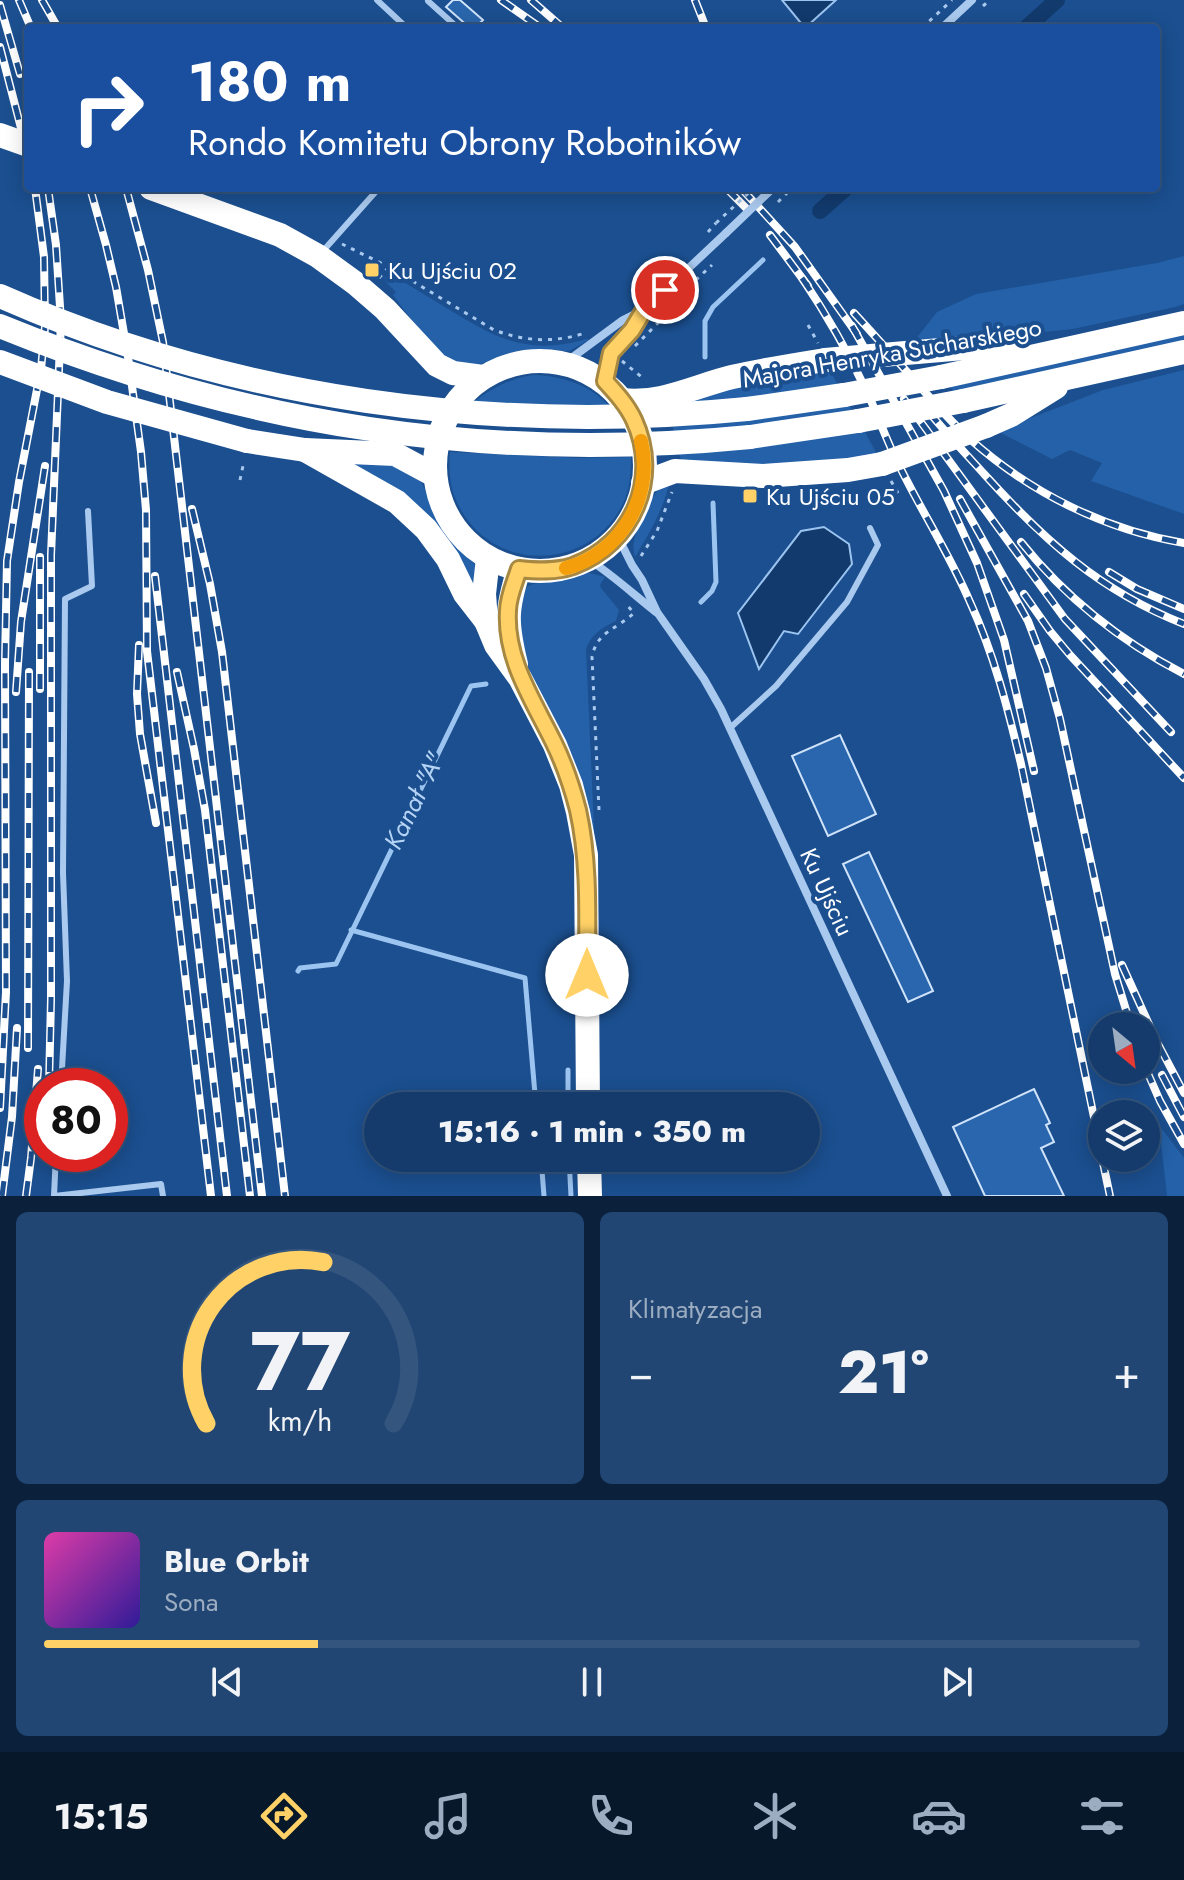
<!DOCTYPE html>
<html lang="pl">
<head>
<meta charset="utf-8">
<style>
  :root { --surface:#143b6b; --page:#214673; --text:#f1f3f6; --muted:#9dadc1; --line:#33557e; --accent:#ffd166 }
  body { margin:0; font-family:Jost,sans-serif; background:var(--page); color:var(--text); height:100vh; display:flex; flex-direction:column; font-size:30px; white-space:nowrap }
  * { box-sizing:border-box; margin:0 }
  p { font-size:26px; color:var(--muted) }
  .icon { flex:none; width:44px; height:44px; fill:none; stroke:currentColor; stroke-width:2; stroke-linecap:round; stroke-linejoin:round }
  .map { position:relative; height:1196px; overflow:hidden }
  .panel { display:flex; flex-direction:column; gap:16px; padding:16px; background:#0b203b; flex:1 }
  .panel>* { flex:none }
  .hud { position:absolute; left:24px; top:24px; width:1136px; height:168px; border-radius:8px; box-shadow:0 4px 20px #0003,0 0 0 2px var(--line); background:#1a4fa0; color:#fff; overflow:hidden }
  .needle { width:52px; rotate:151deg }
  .tools { position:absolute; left:1088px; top:1012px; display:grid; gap:16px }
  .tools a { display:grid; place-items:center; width:72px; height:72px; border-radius:50%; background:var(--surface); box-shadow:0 4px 20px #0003,0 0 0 2px var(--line); font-size:40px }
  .speed { position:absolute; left:24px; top:1068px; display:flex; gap:16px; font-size:40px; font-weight:700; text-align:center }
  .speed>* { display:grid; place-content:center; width:104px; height:104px; border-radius:50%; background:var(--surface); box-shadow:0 4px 20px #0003,0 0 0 2px var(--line); line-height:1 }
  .speed .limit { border:12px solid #d22; background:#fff; color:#111 }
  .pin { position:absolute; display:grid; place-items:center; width:68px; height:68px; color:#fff; margin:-34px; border:4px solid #fff; border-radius:50%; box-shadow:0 2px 8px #0007 }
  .me { position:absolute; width:88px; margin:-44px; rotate:0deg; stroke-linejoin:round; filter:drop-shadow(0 0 6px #0008) }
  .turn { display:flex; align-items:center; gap:28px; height:168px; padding:0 32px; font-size:36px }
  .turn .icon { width:104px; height:104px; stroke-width:2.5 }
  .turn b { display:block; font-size:56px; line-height:68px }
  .big { font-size:60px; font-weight:800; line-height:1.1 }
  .panel .tile { flex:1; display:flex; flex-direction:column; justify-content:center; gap:12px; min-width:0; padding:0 28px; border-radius:12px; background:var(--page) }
  .panel .dial { align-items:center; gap:0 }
  .dial svg { height:208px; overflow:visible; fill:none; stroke:var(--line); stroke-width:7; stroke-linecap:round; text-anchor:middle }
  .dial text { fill:var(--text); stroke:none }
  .song { display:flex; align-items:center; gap:24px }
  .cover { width:96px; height:96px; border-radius:12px; background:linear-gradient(135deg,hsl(320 70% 55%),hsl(250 70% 35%)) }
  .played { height:8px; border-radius:4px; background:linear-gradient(90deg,var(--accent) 25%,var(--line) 25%) }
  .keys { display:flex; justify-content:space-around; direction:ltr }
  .heat { display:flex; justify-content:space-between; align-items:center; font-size:44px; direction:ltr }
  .panel .tiles { flex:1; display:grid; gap:16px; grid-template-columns:1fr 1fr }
  .tile:last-child { grid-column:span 2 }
  .trip { position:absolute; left:364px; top:1092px; width:456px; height:80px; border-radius:40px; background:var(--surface); box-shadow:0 4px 20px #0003,0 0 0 2px var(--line); font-weight:800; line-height:80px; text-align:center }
  .tabs { display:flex; height:128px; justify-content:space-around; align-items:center; background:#08182b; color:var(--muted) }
  .tabs .icon { width:56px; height:56px }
  .tabs .current { color:var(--accent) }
  .tabs b { font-size:36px; color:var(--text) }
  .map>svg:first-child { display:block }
  .green { fill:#2461a8 }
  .water { fill:#123a6d; stroke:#9cc4f0; stroke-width:2 }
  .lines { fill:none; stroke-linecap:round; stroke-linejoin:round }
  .stream { stroke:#9cc4f0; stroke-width:5 }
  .canal { stroke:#123a6d; stroke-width:16 }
  .building { fill:#2a66ad; stroke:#cfe3fa; stroke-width:2 }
  .path { stroke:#a9c9ee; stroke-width:3; stroke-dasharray:4 6; stroke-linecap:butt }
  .lane { stroke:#a9c9ee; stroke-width:6 }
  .street { stroke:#a9c9ee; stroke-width:8 }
  .highway { stroke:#fff; stroke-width:24 }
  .rail-casing { stroke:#fff; stroke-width:8 }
  .rail { stroke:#1b4f8f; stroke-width:5; stroke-dasharray:15; stroke-linecap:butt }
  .path-bridge { stroke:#a9c9ee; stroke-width:3; stroke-dasharray:4 6; stroke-linecap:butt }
  .street-bridge { stroke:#a9c9ee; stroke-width:8 }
  .highway-bridge { stroke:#fff; stroke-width:24 }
  .route-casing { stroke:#a68842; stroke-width:20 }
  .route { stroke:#ffd166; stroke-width:14 }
  .slow { stroke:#f59e0b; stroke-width:14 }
  .poi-dot { fill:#ffd166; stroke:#1b4f8f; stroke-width:3 }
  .labels { text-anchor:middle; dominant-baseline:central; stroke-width:8; stroke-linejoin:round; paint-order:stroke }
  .poi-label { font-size:24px; fill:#fff; stroke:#1b4f8f; text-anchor:start }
  .street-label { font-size:24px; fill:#fff; stroke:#1b4f8f }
  .water-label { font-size:26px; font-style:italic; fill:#b5d3f5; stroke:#1b4f8f }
</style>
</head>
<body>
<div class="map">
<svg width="1184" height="1196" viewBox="0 0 1184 1196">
  <rect width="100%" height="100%" fill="#1b4f8f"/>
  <!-- green -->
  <g class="green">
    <polygon points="1184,256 1184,304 1175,307 1073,329 911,345 937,312 976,294 1157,263"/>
    <path d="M 389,273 C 410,286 432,299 453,312 C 501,341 530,355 587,339 L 589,340 L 569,351 L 529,350 L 514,352 L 474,366 L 449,361 L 421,333 L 393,295 L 396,292 L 386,282 L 385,277 Z"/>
    <polygon points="1184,333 1184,342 955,393 949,386"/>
    <polygon points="829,369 838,385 746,398 671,404 711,392"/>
    <polygon points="1184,370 1184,514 1091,481 1102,463 1070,450 1052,459 997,431 1103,390"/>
    <path d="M 533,375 C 562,376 589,384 609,406 L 474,402 C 493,387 510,379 533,375 Z"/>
    <polygon points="850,406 853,411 749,426 674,432 673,427 749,420"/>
    <polygon points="865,432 878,456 827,465 683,464 679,454 752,448"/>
    <path d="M 450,452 L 580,458 L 631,457 C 631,471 630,486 625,499 C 593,574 488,575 456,500 C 449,484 449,468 450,452 Z"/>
    <polygon points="338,459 384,461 420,479 445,531 475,565 478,571 480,599 470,579"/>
    <path d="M 670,480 C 664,509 650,532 635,557 C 630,540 638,529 645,515 C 652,500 655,488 670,480 Z"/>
    <path d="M 583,573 L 590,573 L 605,577 L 600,585 L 601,588 L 619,610 L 616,621 C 602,628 592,633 586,649 L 595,849 L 525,667 L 516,600 L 528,586 L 533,584 Z"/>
    <polygon points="1159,1125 1184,1158 1184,1196 1167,1196"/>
  </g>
  <!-- water -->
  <g class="water">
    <polygon points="782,0 836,0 805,28"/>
    <polygon points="824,527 849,544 852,564 798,634 784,631 759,669 738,613 801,531"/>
  </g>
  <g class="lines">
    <!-- stream -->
    <g class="stream">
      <polyline points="705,357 705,321 713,307 763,260"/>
      <polyline points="701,602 712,591 716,582 713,503"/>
      <polyline points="351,930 525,978 536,1106"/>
      <polyline points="298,971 300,968 336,964 471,686 486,684"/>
      <polyline points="568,1070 568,1106"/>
      <polyline points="541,1158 544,1196"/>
      <polyline points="569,1158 571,1196"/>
    </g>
    <!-- canal -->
    <g class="canal">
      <polyline points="1026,28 1057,0"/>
      <polyline points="820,211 846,188"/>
    </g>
  </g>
  <!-- building -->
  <g class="building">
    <polygon points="453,0 460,0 483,20 475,28 470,28 446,7"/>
    <polygon points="840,735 876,814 828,836 792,756"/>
    <polygon points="869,852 933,991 908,1002 843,864"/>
    <polygon points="1034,1089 1050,1123 1046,1125 1054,1142 1041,1148 1064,1196 985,1196 953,1127"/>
  </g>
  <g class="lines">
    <!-- path -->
    <g class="path">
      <polyline points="983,6 990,0"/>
      <polyline points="922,28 952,0"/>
      <polyline points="708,232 716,223"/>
      <path d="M 342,244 L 389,267 L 494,330 C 524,341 551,343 582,334"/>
      <polyline points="379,278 389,267"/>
      <polyline points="808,325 818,343"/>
      <polyline points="635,346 658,323 674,300 712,265"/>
      <polyline points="622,361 644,379"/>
      <polyline points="240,480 244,461"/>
      <polyline points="891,481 901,498"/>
      <polyline points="641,556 657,531 672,492"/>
      <path d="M 599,810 L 592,657 C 597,631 616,630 634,613 L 627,605"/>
    </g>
    <!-- lane -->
    <g class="lane">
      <polyline points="377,0 407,28"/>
      <polyline points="428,1 458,28"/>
      <polyline points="323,251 379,188"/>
      <polyline points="730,728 776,686 847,602 878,545 870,528"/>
      <polyline points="61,1086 67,981 63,873 65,599 92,586 88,511"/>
      <polyline points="54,1196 161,1184 163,1196"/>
      <polyline points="54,1196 56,1154"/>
    </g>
    <!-- street -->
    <g class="street">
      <polyline points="942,28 972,0"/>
      <polyline points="566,362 623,320 643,310"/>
      <polyline points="605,381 611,353 632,330 644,310 726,233"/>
      <polyline points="618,537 632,565 642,580 657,612 704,679 721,709 947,1196"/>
      <path d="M 588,559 C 613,575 633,594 656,612"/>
    </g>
    <!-- highway -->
    <g class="highway">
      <polyline points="151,188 280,235 318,256 355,283 385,309 437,365 453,373 483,377"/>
      <polyline points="917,352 976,347 1022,357"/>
      <circle cx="540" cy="466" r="105"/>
      <polyline points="941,377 1184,323"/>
      <path d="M 622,400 C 660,405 695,386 732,377 C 762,370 794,365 825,360"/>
      <polyline points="963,401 1184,352"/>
      <polyline points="747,409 844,395"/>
      <polyline points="986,426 1011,415 1056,387"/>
      <polyline points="750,437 858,421"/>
      <polyline points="247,441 305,450 395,454 434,475"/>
      <polyline points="305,450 397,502 426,529 448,559 465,594 486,621"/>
      <polyline points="643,483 675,471 763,476 848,470 882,464"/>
      <polyline points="488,558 484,594 486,621 496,645 520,678 555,745 571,785 578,812 586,855 588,1106"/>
      <path d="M 516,664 C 506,623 506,609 519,569"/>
      <polyline points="589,1158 590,1196"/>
    </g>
    <defs>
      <g id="rail">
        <polyline points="19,0 31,28"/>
        <polyline points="42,0 58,28"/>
        <polyline points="501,0 541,28"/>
        <polyline points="531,0 563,28"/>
        <polyline points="695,0 706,28"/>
        <polyline points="0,5 20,74"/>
        <polyline points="0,47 28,155"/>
        <polyline points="48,188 56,245 61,322 51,555 51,999 49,1086"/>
        <polyline points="90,188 106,245 116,287 128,357 141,452 146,510 147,651 211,1196"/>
        <polyline points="126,188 148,270 163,342 262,1196"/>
        <polyline points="726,188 746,208"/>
        <polyline points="741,188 795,247 857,334"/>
        <polyline points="770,235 808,286"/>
        <path d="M 802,278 C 827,315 849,354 868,394 C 878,416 886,439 897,461 C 920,509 949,553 970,602 C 994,654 1008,709 1021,764 L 1102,1156"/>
        <path d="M 854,313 C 878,339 901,365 924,391 C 939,408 954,425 971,440 C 1031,493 1105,530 1184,543"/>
        <polyline points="852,326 944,491 977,563 1004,640 1034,771"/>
        <polyline points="904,399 1065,619 1171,732"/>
        <path d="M 928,411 C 946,433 966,454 985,475 C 1045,541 1100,591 1184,624"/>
        <polyline points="960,499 1028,621 1046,668 1060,719 1115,974 1131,1026"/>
        <polyline points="192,509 210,584 222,652 285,1196"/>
        <path d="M 1021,542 C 1066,598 1120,641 1184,674"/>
        <polyline points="1109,572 1137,589 1184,609"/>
        <polyline points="155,576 227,1196"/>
        <polyline points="1024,594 1050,631 1070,655 1184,778"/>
        <polyline points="139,645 137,694 140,734 156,823"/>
        <polyline points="177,672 194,749 205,810 250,1196"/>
        <polyline points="40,689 40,557"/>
        <polyline points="16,692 21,622 45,466"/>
        <polyline points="1122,965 1157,1042 1184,1093"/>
        <polyline points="28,1048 29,672"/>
        <polyline points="1146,1069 1160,1101 1184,1144"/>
        <polyline points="1162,1075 1184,1117"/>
        <polyline points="0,1108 6,992 5,663 7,561 19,482 41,369 45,327 44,257 35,188"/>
        <polyline points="1102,1158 1110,1196"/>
        <polyline points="2,1196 12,1117 17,1028"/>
        <polyline points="26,1196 31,1158 38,1069"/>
      </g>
    </defs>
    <!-- rail casing -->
    <use href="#rail" class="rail-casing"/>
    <!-- rail -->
    <use href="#rail" class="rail"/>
    <!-- path-bridge -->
    <g class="path-bridge">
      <polyline points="778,202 792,188"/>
      <polyline points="716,223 754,188"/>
    </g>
    <!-- street-bridge -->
    <polyline class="street-bridge" points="726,233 773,188"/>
    <!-- highway-bridge -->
    <g class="highway-bridge">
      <polyline points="0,135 28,145"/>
      <path d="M 0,296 C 234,400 493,434 747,409"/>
      <path d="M 0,326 C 245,426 487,463 750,437"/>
      <polyline points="825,360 917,352"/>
      <polyline points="0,362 107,402 247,441"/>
      <polyline points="844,395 941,377"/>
      <polyline points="858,421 963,401"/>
      <polyline points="882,464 986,426"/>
    </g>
  </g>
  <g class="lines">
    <defs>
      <path id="route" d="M 587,975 C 587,920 590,864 578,810 C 572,787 564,763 553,741 C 533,700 505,659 508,611 C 508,597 515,582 519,569 C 537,571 555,572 573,566 C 633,544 661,478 634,420 C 627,405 616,393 605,381 L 611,353 L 632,330 L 644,310 L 665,290"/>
    </defs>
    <!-- route casing -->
    <use href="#route" class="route-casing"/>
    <!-- route -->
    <use href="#route" class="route"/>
    <!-- slow -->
    <path class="slow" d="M 566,568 C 621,554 654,496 641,441"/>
  </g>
  <!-- markers -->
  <g class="poi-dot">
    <rect x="364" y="262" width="16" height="16" rx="4"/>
    <rect x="742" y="488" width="16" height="16" rx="4"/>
  </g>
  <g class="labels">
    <!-- poi labels -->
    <g class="poi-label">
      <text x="388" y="270">Ku Ujściu 02</text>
      <text x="766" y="496">Ku Ujściu 05</text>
    </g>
    <!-- street labels -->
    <g class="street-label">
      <text transform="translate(892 353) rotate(-10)">Majora Henryka Sucharskiego</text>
      <text transform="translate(827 892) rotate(65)">Ku Ujściu</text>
    </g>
    <!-- water labels -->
    <g class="water-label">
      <text transform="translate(414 801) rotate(-64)">Kanał "A"</text>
    </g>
  </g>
</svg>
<div class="tools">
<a><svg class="needle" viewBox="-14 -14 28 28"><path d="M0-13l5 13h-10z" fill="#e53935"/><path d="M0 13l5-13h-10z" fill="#9dadc1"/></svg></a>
<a><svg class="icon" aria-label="layers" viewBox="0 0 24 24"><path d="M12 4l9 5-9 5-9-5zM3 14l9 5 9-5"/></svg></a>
</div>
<div class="speed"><div class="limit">80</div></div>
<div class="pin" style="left:665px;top:290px;background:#d93025"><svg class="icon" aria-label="arrive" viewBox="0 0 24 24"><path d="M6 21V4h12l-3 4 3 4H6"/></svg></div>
<svg class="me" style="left:587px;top:975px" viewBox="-20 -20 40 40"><circle r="19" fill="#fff"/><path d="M0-13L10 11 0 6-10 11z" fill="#ffd166"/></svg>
<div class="trip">15:16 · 1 min · 350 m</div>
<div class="hud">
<div class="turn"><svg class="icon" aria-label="right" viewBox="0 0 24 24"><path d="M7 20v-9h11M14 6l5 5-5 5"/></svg><div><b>180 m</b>Rondo Komitetu Obrony Robotników</div></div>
</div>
</div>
<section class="panel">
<div class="tiles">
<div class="tile dial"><svg viewBox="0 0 100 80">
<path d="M14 69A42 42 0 1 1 86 69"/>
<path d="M14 69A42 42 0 0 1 59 7" stroke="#ffd166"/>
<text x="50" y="56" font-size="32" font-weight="700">77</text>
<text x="50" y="72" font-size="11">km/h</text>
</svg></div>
<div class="tile"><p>Klimatyzacja</p>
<div class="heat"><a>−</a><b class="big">21°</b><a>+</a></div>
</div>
<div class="tile">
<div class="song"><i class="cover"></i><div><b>Blue Orbit</b><p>Sona</p></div></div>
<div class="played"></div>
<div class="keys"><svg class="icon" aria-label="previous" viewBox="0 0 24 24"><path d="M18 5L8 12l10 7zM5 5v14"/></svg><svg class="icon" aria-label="pause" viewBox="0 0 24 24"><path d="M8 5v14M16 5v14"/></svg><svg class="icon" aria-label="next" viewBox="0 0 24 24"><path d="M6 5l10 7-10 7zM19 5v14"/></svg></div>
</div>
</div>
</section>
<nav class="tabs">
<b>15:15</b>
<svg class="icon current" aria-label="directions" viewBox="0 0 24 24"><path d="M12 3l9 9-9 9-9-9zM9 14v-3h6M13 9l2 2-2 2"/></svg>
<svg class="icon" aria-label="music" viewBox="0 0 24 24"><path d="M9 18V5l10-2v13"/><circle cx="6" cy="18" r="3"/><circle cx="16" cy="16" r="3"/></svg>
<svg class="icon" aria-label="phone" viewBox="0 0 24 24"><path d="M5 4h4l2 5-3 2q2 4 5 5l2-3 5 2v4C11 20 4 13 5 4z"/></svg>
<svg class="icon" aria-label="climate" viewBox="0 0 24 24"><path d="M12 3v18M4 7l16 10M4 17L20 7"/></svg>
<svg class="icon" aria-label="car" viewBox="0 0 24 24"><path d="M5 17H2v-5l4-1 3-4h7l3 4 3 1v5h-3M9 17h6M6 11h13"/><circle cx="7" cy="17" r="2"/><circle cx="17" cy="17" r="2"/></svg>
<svg class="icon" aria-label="filters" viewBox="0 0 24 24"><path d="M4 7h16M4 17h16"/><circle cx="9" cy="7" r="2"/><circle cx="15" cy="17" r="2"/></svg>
</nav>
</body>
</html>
